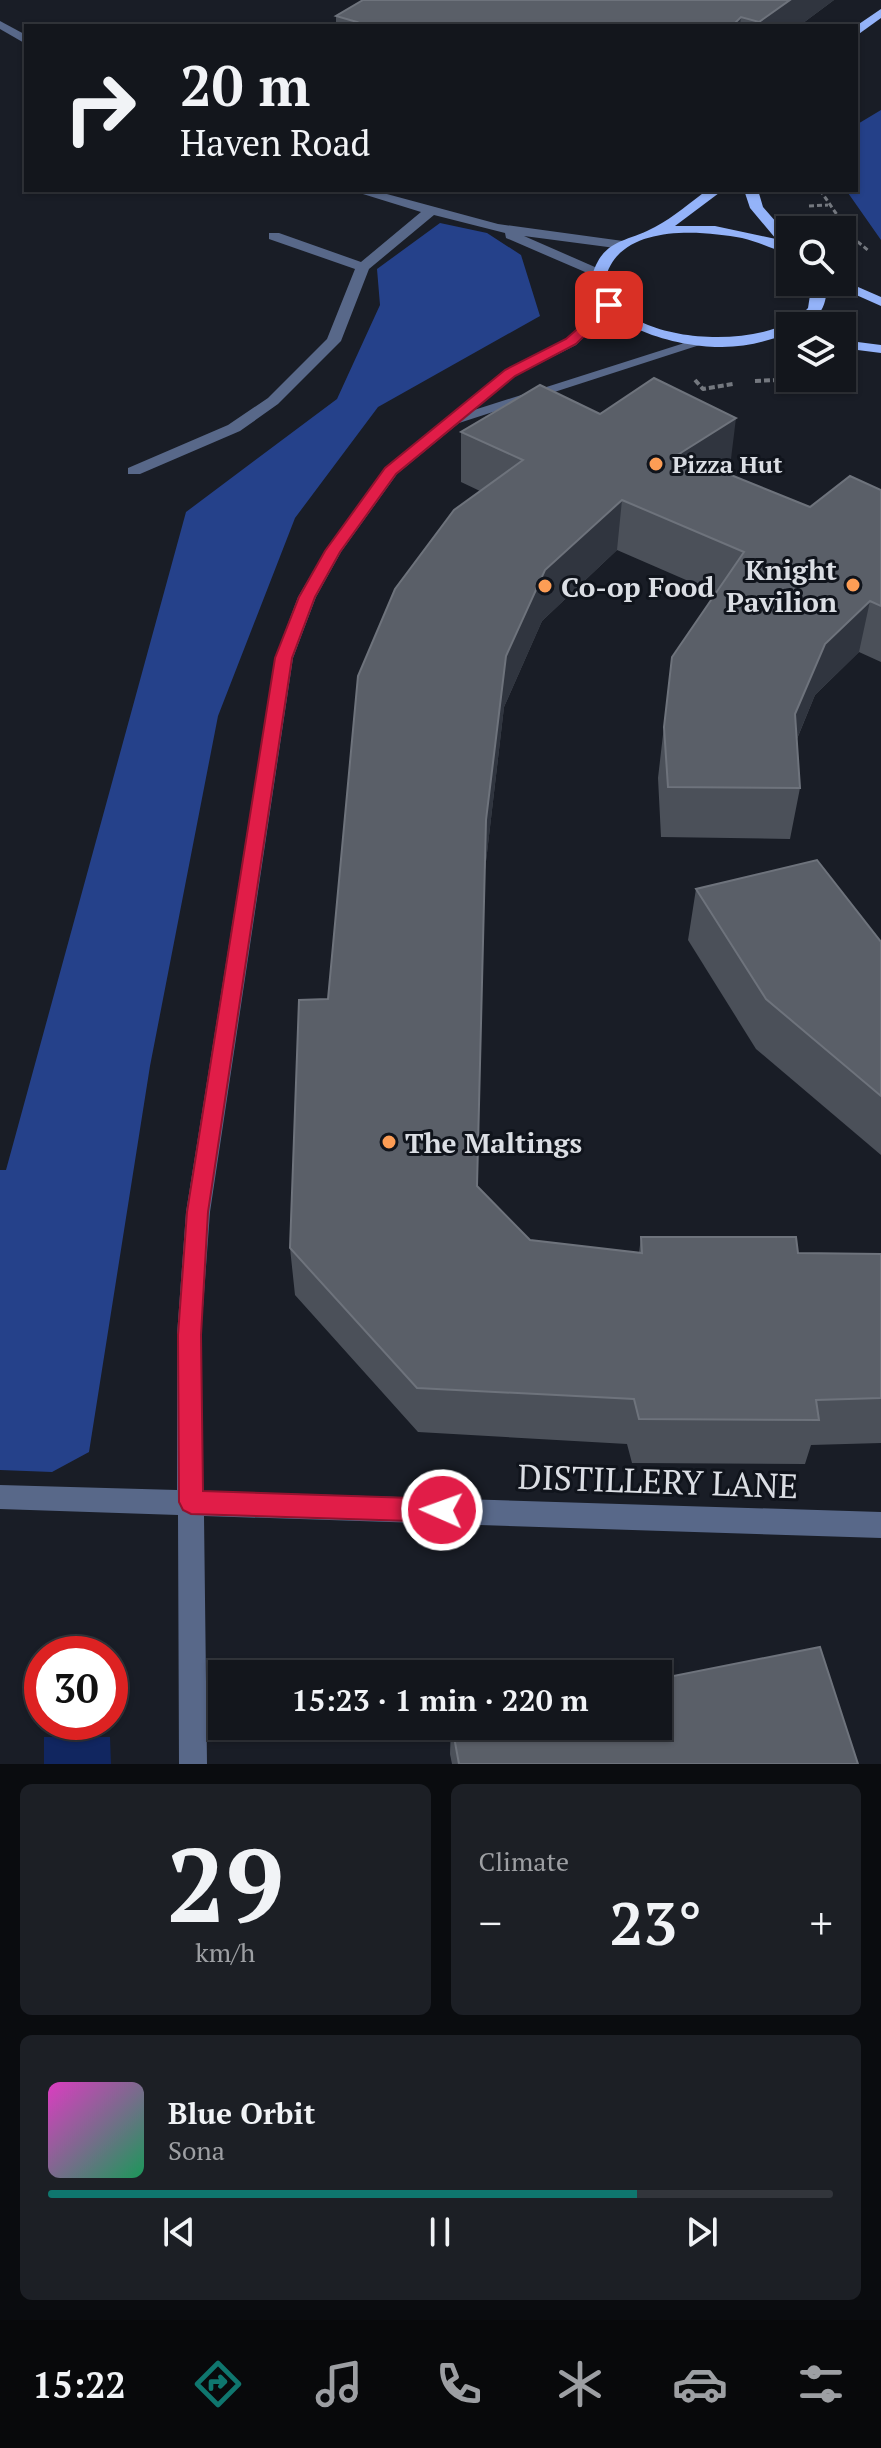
<!DOCTYPE html>
<html lang="en">
<head>
<meta charset="utf-8">
<style>
  :root { --surface:#13161c; --page:#1c1f25; --text:#f1f3f6; --muted:#9d9fa3; --line:#32353b; --accent:#0f766e }
  body { margin:0; font-family:"PT Serif",serif; background:var(--page); color:var(--text); height:100vh; display:flex; flex-direction:column; font-size:30px; white-space:nowrap }
  * { box-sizing:border-box; margin:0 }
  p { font-size:26px; color:var(--muted) }
  .icon { flex:none; width:44px; height:44px; fill:none; stroke:currentColor; stroke-width:2; stroke-linecap:round; stroke-linejoin:round }
  .map { position:relative; height:1764px; overflow:hidden }
  .panel { display:flex; flex-direction:column; gap:20px; padding:20px; background:#0a0c0f; flex:1 }
  .panel>* { flex:none }
  .banner { position:absolute; left:24px; top:24px; width:834px; height:168px; border-radius:0px; box-shadow:0 2px 6px #0004,0 0 0 2px var(--line); background:#13161c; color:var(--text); overflow:hidden }
  .buttons { position:absolute; left:776px; top:216px; display:grid; gap:16px }
  .buttons a { display:grid; place-items:center; width:80px; height:80px; border-radius:0px; background:var(--surface); box-shadow:0 2px 6px #0004,0 0 0 2px var(--line); font-size:40px }
  .speed { position:absolute; left:24px; top:1636px; display:flex; gap:16px; font-size:40px; font-weight:700; text-align:center }
  .speed>* { display:grid; place-content:center; width:104px; height:104px; border-radius:50%; background:var(--surface); box-shadow:0 2px 6px #0004,0 0 0 2px var(--line); line-height:1 }
  .speed .limit { border:12px solid #d22; background:#fff; color:#111 }
  .pin { position:absolute; display:grid; place-items:center; width:68px; height:68px; color:#fff; margin:-34px; border-radius:16px; box-shadow:0 4px 12px #0006 }
  .me { position:absolute; width:88px; margin:-44px; rotate:272deg; stroke-linejoin:round; filter:drop-shadow(0 0 6px #0008) }
  .turn { display:flex; align-items:center; gap:28px; height:168px; padding:0 24px; font-size:36px }
  .turn .icon { width:104px; height:104px; stroke-width:2.5 }
  .turn b { display:block; font-size:56px; line-height:68px }
  .big { font-size:60px; font-weight:600; line-height:1.1 }
  .panel .card { flex:1; display:flex; flex-direction:column; justify-content:center; gap:12px; min-width:0; padding:0 28px; border-radius:12px; background:var(--page) }
  .panel .dial { align-items:center; gap:0 }
  .dial b { font-size:104px; line-height:1 }
  .song { display:flex; align-items:center; gap:24px }
  .cover { width:96px; height:96px; border-radius:12px; background:linear-gradient(135deg,hsl(310 70% 55%),hsl(150 70% 35%)) }
  .played { height:8px; border-radius:4px; background:linear-gradient(90deg,var(--accent) 75%,var(--line) 75%) }
  .keys { display:flex; justify-content:space-around; direction:ltr }
  .heat { display:flex; justify-content:space-between; align-items:center; font-size:44px; direction:ltr }
  .panel .tiles { flex:1; display:grid; gap:20px; grid-template-columns:1fr 1fr }
  .card:last-child { grid-column:span 2 }
  .trip { position:absolute; left:208px; top:1660px; width:464px; height:80px; border-radius:0px; background:var(--surface); box-shadow:0 2px 6px #0004,0 0 0 2px var(--line); font-weight:600; line-height:80px; text-align:center }
  .dock { display:flex; height:128px; justify-content:space-around; align-items:center; background:#08090b; color:var(--muted) }
  .dock .icon { width:56px; height:56px }
  .dock .on { color:var(--accent) }
  .dock b { font-size:36px; color:var(--text) }
  .map>svg:first-child { display:block }
  .green { fill:#112660 }
  .forest { fill:#25418a }
  .water { fill:#244088 }
  .lines { fill:none; stroke-linecap:round; stroke-linejoin:round }
  .path-far1 { stroke:#74787f; stroke-width:3; stroke-dasharray:5 3; stroke-linecap:butt }
  .path { stroke:#74787f; stroke-width:4; stroke-dasharray:6 3; stroke-linecap:butt }
  .minor { fill:#586889; fill-rule:evenodd }
  .major { fill:#94b3f9; fill-rule:evenodd }
  .wall { fill:#4b5059 }
  .shaded-wall { fill:#30353f }
  .building { fill:#5a5f68; stroke:#6e737c; stroke-width:2 }
  .route { fill:#e11d48; stroke:#92132f; stroke-width:2 }
  .poi-dot { fill:#fd9d55; stroke:#10141c; stroke-width:3 }
  .labels { text-anchor:middle; dominant-baseline:central; stroke-width:6; stroke-linejoin:round; paint-order:stroke }
  .far-poi-label { font-size:24px; font-weight:bold; fill:#dbdee4; stroke:#10141c; text-anchor:start }
  .poi-label { font-size:28px; font-weight:bold; fill:#dbdee4; stroke:#10141c; text-anchor:start }
  .near-street-label { font-size:34px; fill:#dbdee4; stroke:#10141c }
</style>
</head>
<body>
<div class="map">
<svg width="881" height="1764" viewBox="0 0 881 1764">
  <rect width="100%" height="100%" fill="#191d26"/>
  <!-- green -->
  <polygon class="green" points="44,1737 110,1737 111,1764 44,1764"/>
  <!-- forest -->
  <polygon class="forest" points="440,223 487,233 521,255 540,316 378,407 295,518 218,716 150,1066 89,1452 52,1472 0,1470 0,1170 6,1170 186,512 337,399 380,305 377,269"/>
  <!-- water -->
  <polygon class="water" points="881,110 881,240 846,190 856,190 856,125"/>
  <g class="lines">
    <!-- path-far1 -->
    <g class="path-far1">
      <polyline points="820,190 853,238 869,251"/>
      <polyline points="809,206 828,205"/>
    </g>
    <!-- path -->
    <g class="path">
      <polyline points="695,380 703,389 733,384"/>
      <polyline points="755,381 821,378"/>
    </g>
    <!-- minor -->
    <g class="minor">
      <polygon points="0,21 26,35 26,44 0,29"/>
      <polygon points="350,190 372,190 498,224 623,241 630,245 623,249 524,236 604,271 606,274 599,278 506,238 505,233 434,215 369,269 341,341 278,404 240,431 140,474 128,474 128,468 228,425 268,398 327,339 355,269 269,239 269,233 279,233 361,262 421,212"/>
      <polygon points="609,301 616,305 614,308 576,345 515,376 474,410 697,339 707,339 709,342 459,423 397,474 341,552 316,597 293,658 210,1212 201,1335 203,1491 881,1512 881,1538 204,1516 207,1764 179,1764 178,1515 0,1509 0,1485 177,1490 177,1335 186,1212 275,658 298,597 325,551 385,468 505,370 566,339"/>
    </g>
    <!-- major -->
    <g class="major">
      <polygon points="881,9 881,18 856,36 856,26"/>
      <path d="M 707,190 L 723,190 L 675,226 L 715,226 L 776,239 L 750,208 L 744,190 L 758,190 L 763,207 L 790,238 L 790,254 C 774,250 759,242 742,238 C 699,230 618,223 605,280 C 614,346 770,354 808,308 L 812,282 L 826,282 C 829,308 816,326 790,326 L 790,333 C 768,341 746,347 722,347 C 682,348 598,328 591,280 C 601,238 626,243 655,227 C 674,217 691,202 707,190 Z"/>
      <polygon points="842,280 881,297 881,306 827,282"/>
      <polygon points="842,340 881,345 881,353 842,348"/>
    </g>
  </g>
  <!-- wall -->
  <g class="wall">
    <polygon points="363,0 834,0 799,26 336,26 336,16"/>
    <polygon points="600,414 730,467 722,472 810,507 881,490 881,662 859,652 815,695 797,739 800,788 790,839 661,837 658,778 672,657 716,593 617,550 542,621 504,707 485,870 477,1186 530,1240 639,1253 641,1237 798,1253 881,1254 881,1443 811,1445 805,1464 632,1463 627,1444 418,1432 295,1295 290,1248 328,999 480,491 461,482 461,432"/>
    <polygon points="696,889 881,942 881,1155 756,1049 688,940"/>
    <polygon points="451,1726 452,1726 858,1764 452,1764 450,1754"/>
  </g>
  <!-- shaded-wall -->
  <g class="shaded-wall">
    <polygon points="790,0 834,0 799,26 759,26 759,22"/>
    <polygon points="741,17 740,26 732,26"/>
    <polygon points="736,418 730,467 673,504 679,454"/>
    <polygon points="622,500 617,550 542,621 504,707 485,870 486,820 506,656 545,570"/>
    <polygon points="870,601 859,652 815,695 786,765 795,714 825,644"/>
  </g>
  <!-- building -->
  <g class="building">
    <polygon points="363,0 790,0 759,22 741,17 732,26 353,26 357,22 336,16"/>
    <polygon points="654,378 736,418 679,454 810,507 850,476 881,490 881,606 870,601 825,644 795,714 800,788 668,787 664,727 672,657 744,552 622,500 545,570 506,656 486,820 477,1186 530,1240 642,1253 641,1237 796,1237 798,1253 881,1254 881,1398 816,1400 819,1420 639,1419 634,1399 417,1388 290,1248 299,1000 328,999 358,676 395,589 454,510 523,460 461,432 540,385 600,414"/>
    <polygon points="817,860 881,942 881,1096 766,999 696,889"/>
    <polygon points="820,1647 858,1764 459,1764 452,1726 658,1726 658,1679"/>
  </g>
  <!-- route -->
  <polygon class="route" points="609,301 615,305 613,308 576,344 515,376 396,474 340,552 315,597 292,658 208,1212 201,1335 203,1491 442,1499 450,1502 454,1510 450,1518 442,1522 191,1514 183,1510 179,1502 178,1335 187,1212 275,658 299,597 325,551 385,468 505,370 566,339"/>
  <!-- markers -->
  <g class="poi-dot">
    <circle cx="656" cy="464" r="8"/>
    <circle cx="853" cy="585" r="8"/>
    <circle cx="545" cy="586" r="8"/>
    <circle cx="389" cy="1142" r="8"/>
  </g>
  <g class="labels">
    <!-- far-poi labels -->
    <g class="far-poi-label">
      <text x="672" y="464">Pizza Hut</text>
    </g>
    <!-- poi labels -->
    <g class="poi-label">
      <text x="837" y="569" text-anchor="end">Knight<tspan x="837" dy="32">Pavilion</tspan></text>
      <text x="561" y="586">Co-op Food</text>
      <text x="405" y="1142">The Maltings</text>
    </g>
    <!-- near-street labels -->
    <g class="near-street-label">
      <text transform="translate(658 1481) rotate(2)">DISTILLERY LANE</text>
    </g>
  </g>
</svg>
<div class="buttons">
<a><svg class="icon" aria-label="search" viewBox="0 0 24 24"><circle cx="10" cy="10" r="6"/><path d="M15 15l6 6"/></svg></a>
<a><svg class="icon" aria-label="layers" viewBox="0 0 24 24"><path d="M12 4l9 5-9 5-9-5zM3 14l9 5 9-5"/></svg></a>
</div>
<div class="speed"><div class="limit">30</div></div>
<div class="pin" style="left:609px;top:305px;background:#d93025"><svg class="icon" aria-label="arrive" viewBox="0 0 24 24"><path d="M6 21V4h12l-3 4 3 4H6"/></svg></div>
<svg class="me" style="left:442px;top:1510px" viewBox="-20 -20 40 40"><circle r="17" fill="#e11d48" stroke="#fff" stroke-width="3"/><path d="M0-11L8 9 0 5-8 9z" fill="#fff"/></svg>
<div class="trip">15:23 · 1 min · 220 m</div>
<div class="banner">
<div class="turn"><svg class="icon" aria-label="right" viewBox="0 0 24 24"><path d="M7 20v-9h11M14 6l5 5-5 5"/></svg><div><b>20 m</b>Haven Road</div></div>
</div>
</div>
<section class="panel">
<div class="tiles">
<div class="card dial"><b>29</b><p>km/h</p></div>
<div class="card"><p>Climate</p>
<div class="heat"><a>−</a><b class="big">23°</b><a>+</a></div>
</div>
<div class="card">
<div class="song"><i class="cover"></i><div><b>Blue Orbit</b><p>Sona</p></div></div>
<div class="played"></div>
<div class="keys"><svg class="icon" aria-label="previous" viewBox="0 0 24 24"><path d="M18 5L8 12l10 7zM5 5v14"/></svg><svg class="icon" aria-label="pause" viewBox="0 0 24 24"><path d="M8 5v14M16 5v14"/></svg><svg class="icon" aria-label="next" viewBox="0 0 24 24"><path d="M6 5l10 7-10 7zM19 5v14"/></svg></div>
</div>
</div>
</section>
<nav class="dock">
<b>15:22</b>
<svg class="icon on" aria-label="directions" viewBox="0 0 24 24"><path d="M12 3l9 9-9 9-9-9zM9 14v-3h6M13 9l2 2-2 2"/></svg>
<svg class="icon" aria-label="music" viewBox="0 0 24 24"><path d="M9 18V5l10-2v13"/><circle cx="6" cy="18" r="3"/><circle cx="16" cy="16" r="3"/></svg>
<svg class="icon" aria-label="phone" viewBox="0 0 24 24"><path d="M5 4h4l2 5-3 2q2 4 5 5l2-3 5 2v4C11 20 4 13 5 4z"/></svg>
<svg class="icon" aria-label="climate" viewBox="0 0 24 24"><path d="M12 3v18M4 7l16 10M4 17L20 7"/></svg>
<svg class="icon" aria-label="car" viewBox="0 0 24 24"><path d="M5 17H2v-5l4-1 3-4h7l3 4 3 1v5h-3M9 17h6M6 11h13"/><circle cx="7" cy="17" r="2"/><circle cx="17" cy="17" r="2"/></svg>
<svg class="icon" aria-label="filters" viewBox="0 0 24 24"><path d="M4 7h16M4 17h16"/><circle cx="9" cy="7" r="2"/><circle cx="15" cy="17" r="2"/></svg>
</nav>
</body>
</html>
